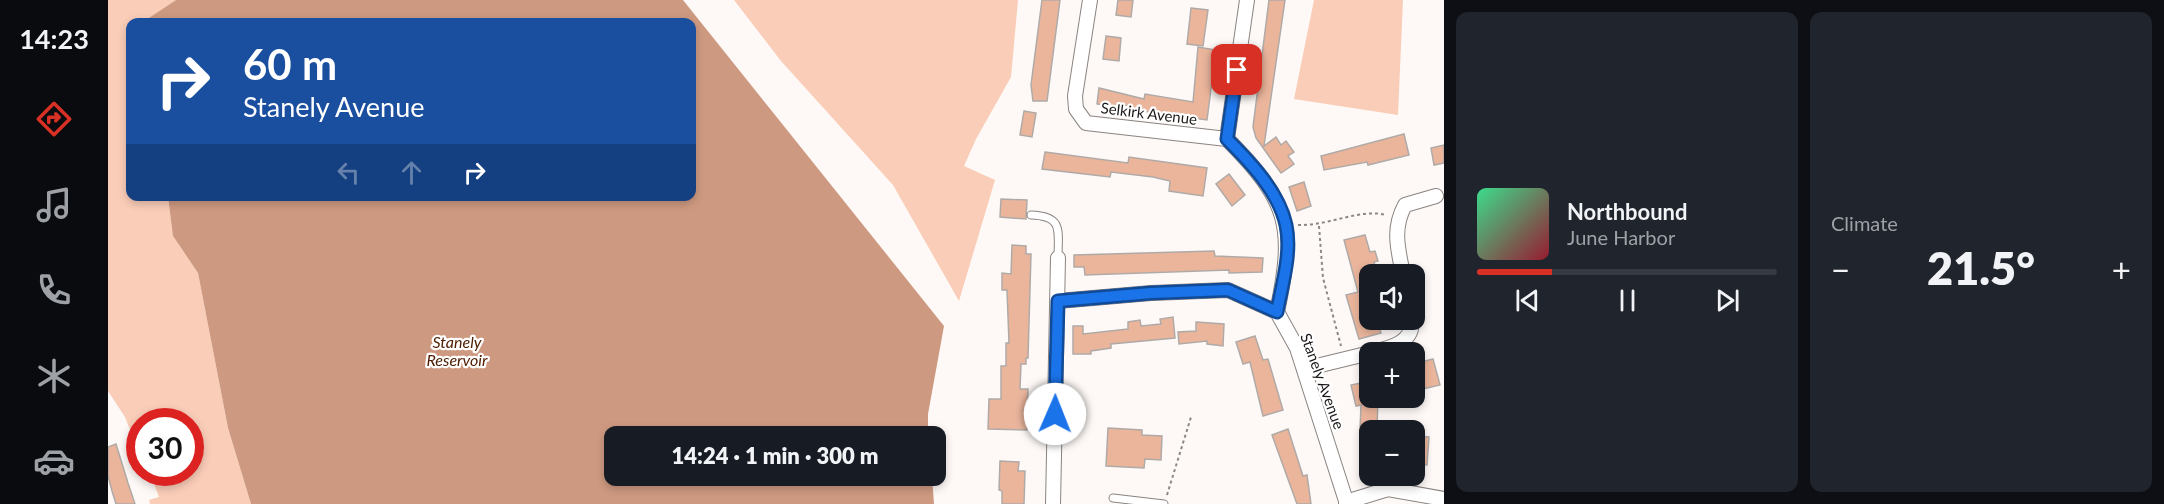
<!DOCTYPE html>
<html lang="en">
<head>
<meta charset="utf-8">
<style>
  :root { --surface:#171b24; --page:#20242c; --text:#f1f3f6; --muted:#9ea1a6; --line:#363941; --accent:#d93025 }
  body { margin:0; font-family:Lato,sans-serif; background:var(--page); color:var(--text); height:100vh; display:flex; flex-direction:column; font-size:22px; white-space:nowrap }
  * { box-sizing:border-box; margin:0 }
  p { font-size:20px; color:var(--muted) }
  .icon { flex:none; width:33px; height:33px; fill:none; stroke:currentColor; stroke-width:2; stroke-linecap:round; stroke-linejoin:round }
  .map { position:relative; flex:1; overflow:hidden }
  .details { display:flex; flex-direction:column; gap:12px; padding:12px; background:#0d0f14; width:720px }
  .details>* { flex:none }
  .top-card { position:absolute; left:18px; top:18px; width:570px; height:183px; border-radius:12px; box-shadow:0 3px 9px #0003; background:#1a4fa0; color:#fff; overflow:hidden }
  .fabs { position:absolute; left:1251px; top:264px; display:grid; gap:12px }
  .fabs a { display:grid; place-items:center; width:66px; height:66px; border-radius:12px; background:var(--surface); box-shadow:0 3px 9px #0003; font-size:30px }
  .speed { position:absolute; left:18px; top:408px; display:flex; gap:12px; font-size:30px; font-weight:700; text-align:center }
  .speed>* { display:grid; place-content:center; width:78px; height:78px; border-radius:50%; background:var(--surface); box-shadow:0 3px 9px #0003; line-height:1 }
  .speed .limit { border:9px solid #d22; background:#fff; color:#111 }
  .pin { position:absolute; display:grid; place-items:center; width:51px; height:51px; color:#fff; margin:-26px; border-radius:12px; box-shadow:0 3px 9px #0006 }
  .me { position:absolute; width:66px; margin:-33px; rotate:1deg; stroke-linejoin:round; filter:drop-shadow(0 0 4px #0008) }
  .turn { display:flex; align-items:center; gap:21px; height:126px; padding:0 18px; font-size:27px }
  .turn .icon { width:78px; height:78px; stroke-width:2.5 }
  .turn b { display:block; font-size:42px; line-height:51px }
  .lanes { display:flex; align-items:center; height:57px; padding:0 18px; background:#0003; justify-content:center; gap:30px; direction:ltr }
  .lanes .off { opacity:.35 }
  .big { font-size:45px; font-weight:800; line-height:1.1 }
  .details .widget { flex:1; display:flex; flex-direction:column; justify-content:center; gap:9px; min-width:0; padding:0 21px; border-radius:12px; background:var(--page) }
  .song { display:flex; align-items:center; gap:18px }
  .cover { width:72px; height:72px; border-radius:9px; background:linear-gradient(135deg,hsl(150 70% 55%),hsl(350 70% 35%)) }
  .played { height:6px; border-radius:3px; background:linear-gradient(90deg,var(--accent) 25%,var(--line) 25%) }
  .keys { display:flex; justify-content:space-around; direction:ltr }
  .heat { display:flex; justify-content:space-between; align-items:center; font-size:33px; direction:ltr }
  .details .tiles { flex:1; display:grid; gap:12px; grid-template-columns:repeat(2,1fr) }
  .trip { position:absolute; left:496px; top:426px; width:342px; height:60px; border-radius:12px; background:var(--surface); box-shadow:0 3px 9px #0003; font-weight:800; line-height:60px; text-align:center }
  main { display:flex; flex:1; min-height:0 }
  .dock { display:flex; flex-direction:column; width:108px; justify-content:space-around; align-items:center; background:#090b0e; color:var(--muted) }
  .dock .icon { width:42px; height:42px }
  .dock .selected { color:var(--accent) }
  .dock b { font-size:27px; color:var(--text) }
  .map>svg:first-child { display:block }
  .green { fill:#facdb8 }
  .water { fill:#ce9981 }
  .building { fill:#ebb59c; stroke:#b0aaa7; stroke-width:1.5 }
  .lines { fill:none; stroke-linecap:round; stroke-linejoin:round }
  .service-casing { stroke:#8a8481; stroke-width:9 }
  .minor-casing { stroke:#8a8481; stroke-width:16 }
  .path { stroke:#8b8785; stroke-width:2; stroke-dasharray:3 3; stroke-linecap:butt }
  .service { stroke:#fff; stroke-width:7 }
  .minor { stroke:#fff; stroke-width:14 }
  .route-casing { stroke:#114b97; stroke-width:15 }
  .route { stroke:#1a73e8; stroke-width:10 }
  .labels { text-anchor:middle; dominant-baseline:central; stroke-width:4.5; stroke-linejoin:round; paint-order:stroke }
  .street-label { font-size:15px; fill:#1a1716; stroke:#fff }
  .water-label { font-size:16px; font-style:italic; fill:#502005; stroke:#fff }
</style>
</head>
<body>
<main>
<nav class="dock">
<b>14:23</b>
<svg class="icon selected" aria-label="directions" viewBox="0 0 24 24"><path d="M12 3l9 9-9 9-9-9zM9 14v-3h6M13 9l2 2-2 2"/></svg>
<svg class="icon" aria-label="music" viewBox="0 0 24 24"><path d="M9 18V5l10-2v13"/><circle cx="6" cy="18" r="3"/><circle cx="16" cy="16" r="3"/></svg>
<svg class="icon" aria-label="phone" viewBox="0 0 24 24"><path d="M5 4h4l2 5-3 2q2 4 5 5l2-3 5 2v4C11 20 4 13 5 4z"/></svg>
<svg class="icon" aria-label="climate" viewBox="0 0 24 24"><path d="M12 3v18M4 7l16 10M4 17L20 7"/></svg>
<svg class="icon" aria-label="car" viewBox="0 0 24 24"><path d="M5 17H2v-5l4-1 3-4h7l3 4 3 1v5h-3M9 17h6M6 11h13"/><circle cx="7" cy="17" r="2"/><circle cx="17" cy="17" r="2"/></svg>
</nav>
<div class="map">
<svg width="1336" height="504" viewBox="0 0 1336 504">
  <rect width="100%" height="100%" fill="#fef9f6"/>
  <!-- green -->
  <g class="green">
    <polygon points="0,0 68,0 42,18 42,22 22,22 22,196 60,197 65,236 90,273 120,428 143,504 42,504 41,500 51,497 42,473 82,472 82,422 32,422 31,443 29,435 24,435 17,417 0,391"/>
    <polygon points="626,0 910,0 903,77 868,139 856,166 887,180 851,301 785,185 673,61"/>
    <polygon points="1206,0 1295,0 1290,115 1186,99"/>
  </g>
  <!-- water -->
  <polygon class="water" points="68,0 575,0 836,326 820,414 820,436 507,436 507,476 824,476 826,504 143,504 120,428 90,273 65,236 60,197 584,196 584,22 42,22 41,18"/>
  <!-- building -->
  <g class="building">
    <polygon points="934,0 952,0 939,101 925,101 923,85"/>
    <polygon points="1010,0 1025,0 1023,17 1008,15"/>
    <polygon points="1161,0 1177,0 1156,146 1168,137 1173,145 1178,141 1186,152 1180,156 1186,164 1173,173 1148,138 1145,127"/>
    <polygon points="1083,8 1100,10 1095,46 1079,44"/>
    <polygon points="998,36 1013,38 1011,61 995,59"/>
    <polygon points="1090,47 1108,50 1099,120 1034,111 1012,103 1011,108 989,104 991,88 1036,99 1037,94 1085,102"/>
    <polygon points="916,111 928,113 924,137 912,135"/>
    <polygon points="1296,134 1301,155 1260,165 1259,162 1216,170 1213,156"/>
    <polygon points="1336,145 1336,163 1326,165 1323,148"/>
    <polygon points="937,152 1020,163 1021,157 1099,168 1095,196 1061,191 1062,181 1045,177 1003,172 1002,177 934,169"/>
    <polygon points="1121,174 1137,195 1124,206 1108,184"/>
    <polygon points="1196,182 1203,206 1189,211 1181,187"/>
    <polygon points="893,199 919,200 918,219 892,217"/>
    <polygon points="1257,235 1262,252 1267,251 1270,261 1266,262 1269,274 1262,274 1262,282 1259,283 1262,320 1269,320 1273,333 1251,339 1238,295 1250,292 1236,240"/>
    <polygon points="904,245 918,246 918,254 923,254 920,358 918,358 918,364 913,364 912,389 920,389 919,430 880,429 881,399 893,399 893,366 898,366 898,343 901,343 899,290 894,290 894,273 903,274"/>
    <polygon points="1106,251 1107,256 1155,258 1154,272 1121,273 1121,270 977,275 976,267 966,267 966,255"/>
    <polygon points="1065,317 1067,338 1003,344 1003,348 983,351 983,354 965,354 965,326 975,326 975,334 1020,329 1020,322 1032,320 1033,326 1053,324 1052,319"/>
    <polygon points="1088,322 1116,324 1115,346 1099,344 1099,341 1071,344 1070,332 1088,331"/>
    <polygon points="1147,336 1155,360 1160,359 1175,410 1155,416 1142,362 1135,364 1128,342"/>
    <polygon points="1325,359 1332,385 1306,391 1306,367 1310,366 1309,363"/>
    <polygon points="1262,381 1262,398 1270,398 1269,430 1252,430 1253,405 1248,406 1243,385"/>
    <polygon points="1000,428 1034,430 1034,435 1054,436 1053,460 1037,459 1036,468 998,466"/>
    <polygon points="1180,429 1195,476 1199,475 1203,504 1189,504 1164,435"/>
    <polygon points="1306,436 1321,437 1319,465 1306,464"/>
    <polygon points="8,444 20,483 27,504 8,504 4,491 0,476 0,447"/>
    <polygon points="892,461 911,462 910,471 917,471 916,504 894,504 894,491 891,490"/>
  </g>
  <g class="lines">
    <defs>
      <g id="service">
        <path d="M 923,215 C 956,216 950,231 950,258"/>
        <polyline points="1005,498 1056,504"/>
      </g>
      <g id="minor">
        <polyline points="982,0 967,96 968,109 978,123 1119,139"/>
        <path d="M 1139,0 L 1119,139 C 1181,201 1187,227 1169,312"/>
        <path d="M 1295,274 C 1290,249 1284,229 1297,205 L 1328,196"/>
        <polyline points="950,301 1043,293 1120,290 1169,312 1189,348 1239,504"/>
        <path d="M 1265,352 C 1282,348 1307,342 1303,320"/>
        <polyline points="1196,369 1262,353"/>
        <polyline points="1238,502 1280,489 1336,499"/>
        <polyline points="945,504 950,258"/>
      </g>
    </defs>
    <!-- service casing -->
    <use href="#service" class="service-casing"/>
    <!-- minor casing -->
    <use href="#minor" class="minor-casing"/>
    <!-- path -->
    <g class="path">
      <path d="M 1190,225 C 1220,226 1253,208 1278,215"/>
      <polyline points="1211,226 1215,278 1233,346"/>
      <polyline points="1059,495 1083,417"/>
    </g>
    <!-- service -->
    <use href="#service" class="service"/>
    <!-- minor -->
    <use href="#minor" class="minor"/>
  </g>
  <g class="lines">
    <defs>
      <path id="route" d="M 947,414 L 950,301 L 1043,293 L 1120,290 L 1169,312 C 1174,285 1184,253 1178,225 C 1171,192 1142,162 1119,139 L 1129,70"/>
    </defs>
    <!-- route casing -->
    <use href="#route" class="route-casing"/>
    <!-- route -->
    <use href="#route" class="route"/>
  </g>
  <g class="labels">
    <!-- street labels -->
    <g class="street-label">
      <text transform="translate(1041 113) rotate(7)">Selkirk Avenue</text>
      <text transform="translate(1215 381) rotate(70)">Stanely Avenue</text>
    </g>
    <!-- water labels -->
    <g class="water-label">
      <text x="349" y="341">Stanely<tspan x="349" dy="18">Reservoir</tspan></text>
    </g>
  </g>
</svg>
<div class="fabs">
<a><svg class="icon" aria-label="sound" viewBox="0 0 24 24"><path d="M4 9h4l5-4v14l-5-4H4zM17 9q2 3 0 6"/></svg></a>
<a>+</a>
<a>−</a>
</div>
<div class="speed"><div class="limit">30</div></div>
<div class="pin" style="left:1129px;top:70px;background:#d93025"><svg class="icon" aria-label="arrive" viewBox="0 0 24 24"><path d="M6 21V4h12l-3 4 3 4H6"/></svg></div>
<svg class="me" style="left:947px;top:414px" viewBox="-20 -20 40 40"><circle r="19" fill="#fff"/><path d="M0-13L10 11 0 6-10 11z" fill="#1a73e8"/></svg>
<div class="trip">14:24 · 1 min · 300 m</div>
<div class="top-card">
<div class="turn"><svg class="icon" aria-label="right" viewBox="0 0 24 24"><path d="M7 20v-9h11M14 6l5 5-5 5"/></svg><div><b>60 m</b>Stanely Avenue</div></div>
<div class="lanes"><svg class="icon off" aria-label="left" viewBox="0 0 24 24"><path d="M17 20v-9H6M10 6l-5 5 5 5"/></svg><svg class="icon off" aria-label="ahead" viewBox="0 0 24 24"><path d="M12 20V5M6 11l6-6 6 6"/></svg><svg class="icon" aria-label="right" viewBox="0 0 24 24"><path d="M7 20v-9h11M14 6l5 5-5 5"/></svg></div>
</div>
</div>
<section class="details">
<div class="tiles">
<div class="widget">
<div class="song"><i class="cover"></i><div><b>Northbound</b><p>June Harbor</p></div></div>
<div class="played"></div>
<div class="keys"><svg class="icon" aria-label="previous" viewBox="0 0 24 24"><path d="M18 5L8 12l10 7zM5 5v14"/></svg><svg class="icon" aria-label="pause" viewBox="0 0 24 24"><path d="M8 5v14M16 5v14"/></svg><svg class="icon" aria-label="next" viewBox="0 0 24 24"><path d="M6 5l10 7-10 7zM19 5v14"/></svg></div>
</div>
<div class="widget"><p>Climate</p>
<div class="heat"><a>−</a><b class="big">21.5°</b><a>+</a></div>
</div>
</div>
</section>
</main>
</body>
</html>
